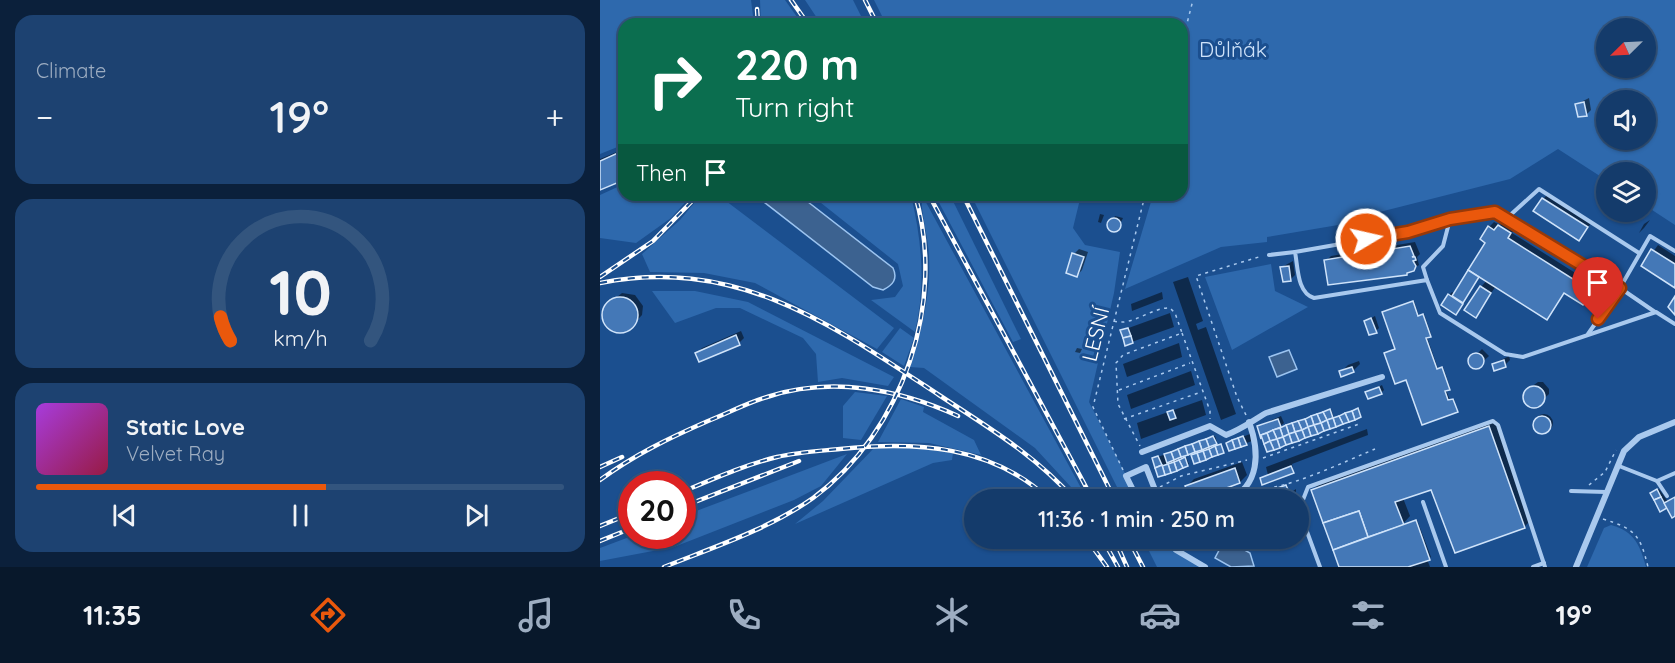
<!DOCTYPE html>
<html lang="en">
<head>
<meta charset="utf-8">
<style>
  :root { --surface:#143b6b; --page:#1d4271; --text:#f1f3f6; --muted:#9dadc1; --line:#33557e; --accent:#ea580c }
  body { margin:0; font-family:Quicksand,sans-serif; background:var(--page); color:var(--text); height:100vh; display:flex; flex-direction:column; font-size:22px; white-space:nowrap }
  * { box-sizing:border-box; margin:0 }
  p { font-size:20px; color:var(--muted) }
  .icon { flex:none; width:33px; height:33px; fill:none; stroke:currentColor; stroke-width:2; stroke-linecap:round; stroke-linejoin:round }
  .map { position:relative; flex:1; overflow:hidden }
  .panel { display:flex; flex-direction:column; gap:15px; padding:15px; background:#0b203b; width:600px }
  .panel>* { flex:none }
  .guide { position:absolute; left:18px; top:18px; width:570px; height:183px; border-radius:18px; box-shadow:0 2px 4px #0004,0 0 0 2px var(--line); background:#0b6e4f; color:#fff; overflow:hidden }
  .needle { width:39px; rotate:246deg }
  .buttons { position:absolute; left:996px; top:18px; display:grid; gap:12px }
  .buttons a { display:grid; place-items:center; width:60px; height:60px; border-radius:50%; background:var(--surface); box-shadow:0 2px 4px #0004,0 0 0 2px var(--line); font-size:30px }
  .speed { position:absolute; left:18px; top:471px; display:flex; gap:12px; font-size:30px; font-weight:700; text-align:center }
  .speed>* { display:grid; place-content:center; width:78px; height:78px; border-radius:50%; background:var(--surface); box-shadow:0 2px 4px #0004,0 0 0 2px var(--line); line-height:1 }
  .speed .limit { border:9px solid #d22; background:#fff; color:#111 }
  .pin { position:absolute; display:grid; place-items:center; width:51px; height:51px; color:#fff; margin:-62px -26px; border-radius:50% 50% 50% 0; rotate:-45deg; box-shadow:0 0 6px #0007 }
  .pin .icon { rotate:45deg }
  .me { position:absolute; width:66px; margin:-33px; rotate:81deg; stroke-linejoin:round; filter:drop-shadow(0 0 4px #0008) }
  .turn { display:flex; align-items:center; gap:21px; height:126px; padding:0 18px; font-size:27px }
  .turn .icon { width:78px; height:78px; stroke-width:2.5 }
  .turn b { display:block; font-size:42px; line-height:51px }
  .then { display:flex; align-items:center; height:57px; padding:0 18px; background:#0003; gap:12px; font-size:22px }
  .big { font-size:45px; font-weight:600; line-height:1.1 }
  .panel .widget { flex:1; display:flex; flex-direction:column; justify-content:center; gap:9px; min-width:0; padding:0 21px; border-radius:18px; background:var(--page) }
  .panel .dial { align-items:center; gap:0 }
  .dial svg { height:156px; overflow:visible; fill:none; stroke:var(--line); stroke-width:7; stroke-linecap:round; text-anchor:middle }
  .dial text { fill:var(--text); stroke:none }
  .song { display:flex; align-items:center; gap:18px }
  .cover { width:72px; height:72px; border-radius:9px; background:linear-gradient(135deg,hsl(280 70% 55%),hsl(340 70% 35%)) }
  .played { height:6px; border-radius:3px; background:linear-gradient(90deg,var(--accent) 55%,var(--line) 55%) }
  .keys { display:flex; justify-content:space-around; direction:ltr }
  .heat { display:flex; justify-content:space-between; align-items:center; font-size:33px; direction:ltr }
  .trip { position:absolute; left:364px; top:489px; width:345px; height:60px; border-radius:30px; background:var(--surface); box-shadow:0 2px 4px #0004,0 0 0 2px var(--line); font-weight:600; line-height:60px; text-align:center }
  .tabs { display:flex; height:96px; justify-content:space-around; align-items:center; background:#08182b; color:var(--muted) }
  .tabs .icon { width:42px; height:42px }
  .tabs .selected { color:var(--accent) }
  .tabs b { font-size:27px; color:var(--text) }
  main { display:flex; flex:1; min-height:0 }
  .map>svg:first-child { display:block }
  .green { fill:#2e69ad; fill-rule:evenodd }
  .water { fill:#3c6290; stroke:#9cc4f0; stroke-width:1.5 }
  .shadow { fill:#0007 }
  .building { fill:#4478b7; stroke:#cfe3fa; stroke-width:1.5 }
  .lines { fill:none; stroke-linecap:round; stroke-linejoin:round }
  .path { stroke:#a9c9ee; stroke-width:1.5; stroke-dasharray:3 4.5; stroke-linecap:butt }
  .lane { stroke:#a9c9ee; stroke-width:4 }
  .street { stroke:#a9c9ee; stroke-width:6 }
  .rail-casing { stroke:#fff; stroke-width:4.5 }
  .rail { stroke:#1b4f8f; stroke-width:2; stroke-dasharray:7; stroke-linecap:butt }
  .route-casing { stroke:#983908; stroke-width:15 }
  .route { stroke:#ea580c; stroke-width:10 }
  .labels { text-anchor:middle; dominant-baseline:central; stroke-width:6; stroke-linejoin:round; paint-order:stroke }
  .park-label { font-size:21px; fill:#cfe3fa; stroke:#1b4f8f }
  .street-label { font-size:21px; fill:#fff; stroke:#1b4f8f }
</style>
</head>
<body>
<main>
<section class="panel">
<div class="widget"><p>Climate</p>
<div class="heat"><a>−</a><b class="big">19°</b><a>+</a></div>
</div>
<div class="widget dial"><svg viewBox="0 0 100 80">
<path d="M14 69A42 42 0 1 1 86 69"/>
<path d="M14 69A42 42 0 0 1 9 57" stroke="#ea580c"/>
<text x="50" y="56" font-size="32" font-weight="700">10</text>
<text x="50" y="72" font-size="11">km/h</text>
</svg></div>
<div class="widget">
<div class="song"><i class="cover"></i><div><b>Static Love</b><p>Velvet Ray</p></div></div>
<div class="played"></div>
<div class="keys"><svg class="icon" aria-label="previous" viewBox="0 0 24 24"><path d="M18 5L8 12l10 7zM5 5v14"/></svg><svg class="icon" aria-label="pause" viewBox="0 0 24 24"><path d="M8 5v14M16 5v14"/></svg><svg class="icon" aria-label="next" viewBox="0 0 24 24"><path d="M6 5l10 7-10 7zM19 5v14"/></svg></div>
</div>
</section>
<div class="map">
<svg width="1075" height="567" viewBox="0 0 1075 567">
  <rect width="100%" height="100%" fill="#1b4f8f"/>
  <!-- green -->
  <g class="green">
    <polygon points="0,0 151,0 154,24 24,24 24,155 20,146 0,154"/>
    <polygon points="160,0 185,0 202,24 161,24"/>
    <polygon points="205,0 253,0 265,24 221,24"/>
    <path d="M 274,0 L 1075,0 L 1075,225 L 1046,206 L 1046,172 L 1006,172 L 1006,180 L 958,149 L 910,179 L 756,218 L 750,223 L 667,237 L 667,242 L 621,247 L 525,289 L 553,195 L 582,195 L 582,24 L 286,24 ZM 1006,28 L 1046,28 L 1046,68 L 1006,68 ZM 1006,100 L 1046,100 L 1046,140 L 1006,140 Z"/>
    <polygon points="24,184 24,195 92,195 71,218 36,243 0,238 0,195"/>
    <polygon points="101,195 130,195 126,201 294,328 277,349 155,283 104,273 50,272 42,254 80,220"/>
    <path d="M 211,195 L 311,195 C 322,242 326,285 315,332 L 271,300 L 295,297 L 303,286 L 298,264 Z"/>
    <path d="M 322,195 L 487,499 L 482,499 L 435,448 L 324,368 L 310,367 C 321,331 331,296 329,258 C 329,238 320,213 322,195 Z"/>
    <polygon points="335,195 350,195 421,339 413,342"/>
    <polygon points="371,195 481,195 473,228 485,245 520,252 514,293 489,402 538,499 523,499"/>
    <polygon points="671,264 675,291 708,307 632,350 605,277"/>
    <polygon points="52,291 95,291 148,302 294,377 288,386 242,378 218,382 216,354 203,338 140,308 116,308 75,323"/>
    <polygon points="300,328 314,338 304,366 282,352"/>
    <polygon points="255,392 287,396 261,440 243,438 243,406"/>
    <polygon points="301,399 324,407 323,412 374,440 381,455 329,443 278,442"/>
    <polygon points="274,448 317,448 353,453 352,460 333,463 195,524 223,501"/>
    <polygon points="247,454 221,486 194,500 74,547 0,561 0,548 32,536 82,536 83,516"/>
    <path d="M 1011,525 C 1034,531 1040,545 1046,567 L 987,567 L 1004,528 Z"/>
    <polygon points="543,539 566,539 576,550 605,567 557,567"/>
  </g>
  <!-- water -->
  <g class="water">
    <path d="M 155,195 L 199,195 L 293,268 C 298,279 293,285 283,290 L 273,287 Z"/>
    <polygon points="689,350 697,369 677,377 669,357"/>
    <polygon points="625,539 650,553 654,566 631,567 615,558"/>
  </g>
  <!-- shadow -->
  <g class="shadow">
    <polygon points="989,98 991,110 986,115 977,104"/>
    <polygon points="24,149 24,178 0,188 0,159"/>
    <polygon points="948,194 992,222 979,239 943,199"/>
    <polygon points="500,214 504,215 501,223 498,222"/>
    <polygon points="515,216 523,218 517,230 509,229"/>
    <polygon points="787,217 788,223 783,228 772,224 777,219"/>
    <polygon points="904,220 915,227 912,233 996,286 988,298 983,303 965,292 896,286 875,316 881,287 887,280 880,276 858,310 849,295 852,292 855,294 887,242 882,239 889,227 894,222 900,225"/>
    <polygon points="1050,220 1044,228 1039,233 1044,224"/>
    <polygon points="815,242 820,254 817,257 819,265 807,273 726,261 731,256"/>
    <polygon points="1058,245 1075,256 1075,286 1043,266"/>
    <polygon points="479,249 488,252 482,270 477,276 474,254"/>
    <polygon points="693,261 695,275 690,280 682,267"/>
    <polygon points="588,277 603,321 596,324 598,330 606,327 636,414 621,420 573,282"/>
    <polygon points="562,292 563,299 532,311 531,304"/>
    <polygon points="22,293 35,295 43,306 42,315 27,331 13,331 4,321 5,307"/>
    <polygon points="814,301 819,316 824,314 831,334 827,337 838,369 843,367 850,387 846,390 850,400 854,399 857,411 797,349 784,311"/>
    <polygon points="570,313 574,327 526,344 523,330"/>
    <polygon points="775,316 779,328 776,331 766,321"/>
    <polygon points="141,331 144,338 139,343 100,360 97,353 102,348"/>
    <polygon points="579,343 582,357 527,377 523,364"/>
    <polygon points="477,348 482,349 480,353 475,352"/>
    <polygon points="882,349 889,356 876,368 870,361"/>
    <polygon points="909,356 910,360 905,365 893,364"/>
    <polygon points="759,361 760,364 753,371 741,372 748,365"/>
    <polygon points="591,371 595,385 531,409 527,395"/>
    <polygon points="938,382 943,382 949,389 949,394 936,406 930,406 925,399 927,390"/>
    <polygon points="782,385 784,390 781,393 767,393"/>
    <polygon points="602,400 606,415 541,439 537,423"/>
    <polygon points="759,408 761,416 668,450 658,426 681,416 684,423 677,429 731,409 734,418"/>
    <circle cx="944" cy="423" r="9"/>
    <polygon points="896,420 931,520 924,527 832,488 803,498 810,516 801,526 817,520 831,557 827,559 830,567 740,567 713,490 720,483"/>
    <polygon points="767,429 768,435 692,464 693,471 663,483 668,475 666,467"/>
    <polygon points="650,434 652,441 630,449 629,442"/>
    <polygon points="615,436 617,442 610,448 622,444 623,452 594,454 602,451 601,449 576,458 577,460 586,457 589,464 559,475 555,458"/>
    <polygon points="642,462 647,475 640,482 589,500 570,500 575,494 588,489 587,486 594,479"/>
    <polygon points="687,485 690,493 696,489 696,495 693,493 681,500 670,500 669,491"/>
    <polygon points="1059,489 1069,503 1075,498 1075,515 1072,516 1068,506 1053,492"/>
  </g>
  <!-- building -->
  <g class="building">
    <polygon points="984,102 987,116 978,117 975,104"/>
    <polygon points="20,152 24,163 24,180 0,190 0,161"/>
    <polygon points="942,198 988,227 979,241 933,211"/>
    <circle cx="514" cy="225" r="7"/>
    <polygon points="782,222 783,229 771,231 770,224"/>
    <polygon points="898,225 911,233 908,238 992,291 983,305 964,293 947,320 868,270 885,243 880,239 888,226 894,230"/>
    <polygon points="752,230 754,235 743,237 742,231"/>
    <polygon points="810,246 814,256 812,257 815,257 816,260 813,261 816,266 814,271 807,273 807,275 728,285 724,260"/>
    <polygon points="1051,249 1075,264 1075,288 1041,266"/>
    <polygon points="472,253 484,257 477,277 466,273"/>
    <polygon points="689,266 691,281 683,282 680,267"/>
    <polygon points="868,270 879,277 863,303 852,296"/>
    <polygon points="880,286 891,293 876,318 864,310"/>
    <polygon points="848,294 863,304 856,315 841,305"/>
    <polygon points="1075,296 1075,315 1068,307"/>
    <circle cx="20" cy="315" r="18"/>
    <polygon points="813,301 818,316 823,314 831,337 826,338 837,369 842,367 850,390 845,391 848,400 853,399 858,412 822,425 806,380 795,384 784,353 795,349 782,312"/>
    <polygon points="771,318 777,333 769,335 764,321"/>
    <polygon points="528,328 531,336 523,338 520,330"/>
    <polygon points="136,335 140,345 99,362 95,353"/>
    <polygon points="531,336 533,343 525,346 523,338"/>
    <circle cx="876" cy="361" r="8"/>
    <polygon points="904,360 906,367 894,371 892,364"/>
    <polygon points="752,367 754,372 741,377 739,371"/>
    <circle cx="934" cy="397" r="11"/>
    <polygon points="779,387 782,394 768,399 765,392"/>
    <polygon points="758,408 761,417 755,420 752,411"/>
    <polygon points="730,409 733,418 727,420 723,412"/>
    <polygon points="573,410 576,418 570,420 567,412"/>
    <polygon points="752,411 755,420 749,422 745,413"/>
    <polygon points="723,412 727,420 721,423 717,414"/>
    <polygon points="745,413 749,422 743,424 739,416"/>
    <polygon points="717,414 721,423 714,425 711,416"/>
    <circle cx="942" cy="425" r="9"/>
    <polygon points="711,416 714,425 708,427 705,419"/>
    <polygon points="739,416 743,424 736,427 733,418"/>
    <polygon points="733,418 736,427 730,429 727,420"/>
    <polygon points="678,419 681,427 661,435 661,439 657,426"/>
    <polygon points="705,419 708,427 702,430 698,421"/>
    <polygon points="727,420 730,429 724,431 721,423"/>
    <polygon points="698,421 702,430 695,432 692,423"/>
    <polygon points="692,423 695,432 689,434 686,425"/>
    <polygon points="721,423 724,431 718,434 714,425"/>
    <polygon points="686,425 689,434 683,437 680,428"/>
    <polygon points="714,425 718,434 711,436 708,427"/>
    <polygon points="889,426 925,528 855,553 831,490 795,502 804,525 768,537 759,511 723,523 711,490"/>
    <polygon points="708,427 711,436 705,438 702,430"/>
    <polygon points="680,428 683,437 677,439 673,430"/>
    <polygon points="673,430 677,439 670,441 667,433"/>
    <polygon points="702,430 705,438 699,441 695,432"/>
    <polygon points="695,432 699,441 692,443 689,434"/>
    <polygon points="667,433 670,441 664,444 661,435"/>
    <polygon points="689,434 692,443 686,445 683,437"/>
    <polygon points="613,436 617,444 609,447 606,439"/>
    <polygon points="643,436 647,445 641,447 638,438"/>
    <polygon points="683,437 686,445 680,448 677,439"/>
    <polygon points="638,438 641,447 635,449 632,440"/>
    <polygon points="606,439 609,447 602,450 599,441"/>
    <polygon points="677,439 680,448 674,450 670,441"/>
    <polygon points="632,440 635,449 629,451 626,443"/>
    <polygon points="599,441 602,450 595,452 592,444"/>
    <polygon points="670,441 674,450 667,452 664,444"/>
    <polygon points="592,444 595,452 588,455 585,446"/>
    <polygon points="621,444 624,453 618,455 615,446"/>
    <polygon points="585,446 588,455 581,457 578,449"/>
    <polygon points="615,446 618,455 612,457 609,449"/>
    <polygon points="578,449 581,457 574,460 571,452"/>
    <polygon points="609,449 612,457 606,460 603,451"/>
    <polygon points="603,451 606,460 600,462 597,453"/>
    <polygon points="571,452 574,460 567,463 564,454"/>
    <polygon points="597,453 600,462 594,464 591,455"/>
    <polygon points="558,456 562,465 555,468 552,458"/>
    <polygon points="585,457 588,466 583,468 579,460"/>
    <polygon points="579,460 583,468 577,471 574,462"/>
    <polygon points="574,462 577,471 571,473 568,464"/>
    <polygon points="568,464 571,473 565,475 562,466"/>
    <polygon points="562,465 565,475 558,477 555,468"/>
    <polygon points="691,466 694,473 662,485 660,478"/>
    <polygon points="635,468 640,483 594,500 569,500 588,493 585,486"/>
    <polygon points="686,485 691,497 668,500 666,492"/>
    <polygon points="1057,489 1061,497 1054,500 1050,493"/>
    <polygon points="1061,497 1067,508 1060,512 1054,500"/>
    <polygon points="1075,497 1075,516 1072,518 1064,503"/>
    <polygon points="759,511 768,537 733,550 723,523"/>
    <polygon points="816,520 830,560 808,567 739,567 733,550"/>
    <polygon points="441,538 443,544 429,550 424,539"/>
  </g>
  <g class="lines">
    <!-- path -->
    <g class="path">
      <polyline points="582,43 593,0"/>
      <path d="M 514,321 C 531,327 552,307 570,308 L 575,313 L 582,333 L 523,355 L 516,363 L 518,404 L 540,446"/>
      <polyline points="582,333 610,411 610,419"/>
      <polyline points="519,390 590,363"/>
      <polyline points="646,415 637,397 596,276 662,256"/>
      <polyline points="524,419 601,392"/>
      <polyline points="663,458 759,424"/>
      <polyline points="523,470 493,407 545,195"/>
      <polyline points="989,485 1005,472 1016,450"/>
      <polyline points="560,487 581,476 647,460"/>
      <path d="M 652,489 C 680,493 746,461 775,449"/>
      <path d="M 1003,519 C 1035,529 1040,534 1048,567"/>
    </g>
    <!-- lane -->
    <g class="lane">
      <polyline points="907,218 939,189 1039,253"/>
      <path d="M 1075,251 L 1050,236 L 1020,288 L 895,212 L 850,219 L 809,232 L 695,252 C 698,267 697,293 714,298 L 827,280 L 840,313 L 905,354 L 923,357 L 1056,312 L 1075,324"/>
      <polyline points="669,255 695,252"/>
      <polyline points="827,280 823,267 843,246 850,219"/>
      <polyline points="988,334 1020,288 1055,312"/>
      <polyline points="1019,466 1057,481 1067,496"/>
      <polyline points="1057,481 1075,473"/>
      <polyline points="971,491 1006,492"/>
      <polyline points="823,502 846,567"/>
      <polyline points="720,567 699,510 708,487 893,421 898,425 945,567"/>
      <polyline points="933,567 944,563"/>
    </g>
    <!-- street -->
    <g class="street">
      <path d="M 542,452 L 610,426 L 626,435 C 642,429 652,421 666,413 L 782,377"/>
      <polyline points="538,500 526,476 546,467 559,500"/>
      <path d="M 628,500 C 660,486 660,452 649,422"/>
      <polyline points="566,538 576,550 605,567"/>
      <polyline points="976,567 1024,451 1039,437 1075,422"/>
    </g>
    <defs>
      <g id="rail">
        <polyline points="191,0 208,24"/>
        <polyline points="265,0 277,24"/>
        <polyline points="157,9 158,24"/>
        <polyline points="329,195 493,500"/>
        <polyline points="363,195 515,500"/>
        <polyline points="0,277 53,241 98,195"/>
        <path d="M 0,283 C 136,256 231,324 339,395 C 389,428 434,454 475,500"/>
        <polyline points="0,467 22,457"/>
        <path d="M 0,480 C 34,455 69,438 108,421 C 128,413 147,403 167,397 C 231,376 299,389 358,416"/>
        <path d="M 82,492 C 113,479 144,465 177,457 C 198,452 219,451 240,449 C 315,441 392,445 450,500"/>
        <polyline points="82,507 199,461"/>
        <polyline points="0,526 32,513"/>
        <polyline points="486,538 507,567"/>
        <polyline points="502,538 518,567"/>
        <polyline points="514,538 527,567"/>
        <polyline points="528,538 543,567"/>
        <polyline points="0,541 32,528"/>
        <path d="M 64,567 C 114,547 169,529 213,498 C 303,432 347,301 315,195"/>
      </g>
    </defs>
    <!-- rail casing -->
    <use href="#rail" class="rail-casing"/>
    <!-- rail -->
    <use href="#rail" class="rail"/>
  </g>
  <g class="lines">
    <defs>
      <polyline id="route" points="766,239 808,232 850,219 895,212 1020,288 998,319"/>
    </defs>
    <!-- route casing -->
    <use href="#route" class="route-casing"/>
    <!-- route -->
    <use href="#route" class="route"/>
  </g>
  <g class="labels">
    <!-- park labels -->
    <g class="park-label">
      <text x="633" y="49">Důlňák</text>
    </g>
    <!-- street labels -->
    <g class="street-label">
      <text transform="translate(495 334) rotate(-76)">LESNÍ</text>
    </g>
  </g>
</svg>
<div class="buttons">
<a><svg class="needle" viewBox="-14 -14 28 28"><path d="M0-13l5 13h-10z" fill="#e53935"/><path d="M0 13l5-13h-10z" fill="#9dadc1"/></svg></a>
<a><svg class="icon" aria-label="sound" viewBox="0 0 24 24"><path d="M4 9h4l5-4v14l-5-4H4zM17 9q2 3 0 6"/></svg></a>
<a><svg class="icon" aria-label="layers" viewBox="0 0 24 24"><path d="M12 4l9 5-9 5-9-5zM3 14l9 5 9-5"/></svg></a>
</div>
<div class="speed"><div class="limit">20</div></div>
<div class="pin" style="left:998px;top:319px;background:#d93025"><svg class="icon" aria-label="arrive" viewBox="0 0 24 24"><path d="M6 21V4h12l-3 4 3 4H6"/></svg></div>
<svg class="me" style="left:766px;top:239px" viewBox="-20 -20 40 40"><circle r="17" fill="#ea580c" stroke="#fff" stroke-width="3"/><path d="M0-11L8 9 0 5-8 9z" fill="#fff"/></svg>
<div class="trip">11:36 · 1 min · 250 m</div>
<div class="guide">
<div class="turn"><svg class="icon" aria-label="right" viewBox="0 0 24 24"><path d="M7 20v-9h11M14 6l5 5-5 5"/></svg><div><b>220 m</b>Turn right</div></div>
<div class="then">Then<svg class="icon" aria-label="arrive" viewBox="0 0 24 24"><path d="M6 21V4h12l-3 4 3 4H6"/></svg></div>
</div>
</div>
</main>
<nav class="tabs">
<b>11:35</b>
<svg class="icon selected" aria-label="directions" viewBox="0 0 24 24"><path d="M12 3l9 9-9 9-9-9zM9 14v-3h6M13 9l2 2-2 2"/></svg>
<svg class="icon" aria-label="music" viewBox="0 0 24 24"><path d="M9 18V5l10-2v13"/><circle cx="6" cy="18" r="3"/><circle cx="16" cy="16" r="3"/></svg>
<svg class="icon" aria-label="phone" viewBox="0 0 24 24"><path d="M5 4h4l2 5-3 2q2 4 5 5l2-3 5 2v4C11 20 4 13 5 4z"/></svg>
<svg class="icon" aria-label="climate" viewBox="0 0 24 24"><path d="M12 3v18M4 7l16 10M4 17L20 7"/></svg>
<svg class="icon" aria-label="car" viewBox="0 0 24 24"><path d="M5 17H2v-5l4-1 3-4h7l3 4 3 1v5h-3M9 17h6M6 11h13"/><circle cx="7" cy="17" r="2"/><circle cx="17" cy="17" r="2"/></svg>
<svg class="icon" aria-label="filters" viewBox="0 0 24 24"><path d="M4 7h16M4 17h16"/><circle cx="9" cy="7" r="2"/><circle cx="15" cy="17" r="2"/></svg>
<b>19°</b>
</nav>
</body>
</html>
